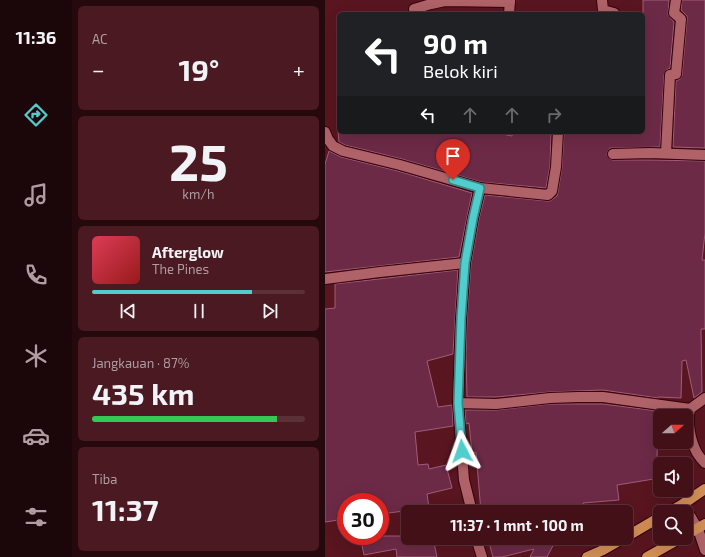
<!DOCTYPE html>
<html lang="id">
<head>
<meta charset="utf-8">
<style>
  :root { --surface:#431018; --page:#4a1921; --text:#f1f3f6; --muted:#af9da2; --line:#5b3037; --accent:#52cdcd }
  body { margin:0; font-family:"Exo 2",sans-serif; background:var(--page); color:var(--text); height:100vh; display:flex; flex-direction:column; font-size:15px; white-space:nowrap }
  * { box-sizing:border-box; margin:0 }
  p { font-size:13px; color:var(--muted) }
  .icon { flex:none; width:22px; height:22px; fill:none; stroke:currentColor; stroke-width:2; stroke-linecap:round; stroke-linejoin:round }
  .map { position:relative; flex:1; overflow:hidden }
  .side { display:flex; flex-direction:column; gap:6px; padding:6px; background:#25090d; width:253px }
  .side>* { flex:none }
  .banner { position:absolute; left:12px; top:12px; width:308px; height:122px; border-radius:6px; box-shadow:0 4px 16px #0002,0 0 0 1px var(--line); background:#202124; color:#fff; overflow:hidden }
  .needle { width:26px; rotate:69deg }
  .buttons { position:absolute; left:328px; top:409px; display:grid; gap:8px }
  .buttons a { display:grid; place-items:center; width:40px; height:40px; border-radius:6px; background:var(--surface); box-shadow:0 4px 16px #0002,0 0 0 1px var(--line); font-size:20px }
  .speed { position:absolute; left:12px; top:493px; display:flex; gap:8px; font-size:20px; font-weight:700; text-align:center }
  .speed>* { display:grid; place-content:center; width:52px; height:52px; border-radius:50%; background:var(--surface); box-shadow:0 4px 16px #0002,0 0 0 1px var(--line); line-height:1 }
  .speed .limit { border:6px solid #d22; background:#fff; color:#111 }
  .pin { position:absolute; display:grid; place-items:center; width:34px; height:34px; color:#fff; margin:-41px -17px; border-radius:50% 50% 50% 0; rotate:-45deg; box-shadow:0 0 4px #0007 }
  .pin .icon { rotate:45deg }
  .me { position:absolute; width:44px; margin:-22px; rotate:356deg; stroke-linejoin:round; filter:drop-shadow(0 0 3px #0008) }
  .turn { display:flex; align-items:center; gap:14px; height:84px; padding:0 20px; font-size:18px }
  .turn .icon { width:52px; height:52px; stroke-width:2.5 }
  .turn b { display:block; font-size:28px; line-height:34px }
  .lanes { display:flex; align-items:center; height:38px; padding:0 20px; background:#0003; justify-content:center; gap:20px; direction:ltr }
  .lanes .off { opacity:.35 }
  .big { font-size:30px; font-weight:700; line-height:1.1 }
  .side .tile { flex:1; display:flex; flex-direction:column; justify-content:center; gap:6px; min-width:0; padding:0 14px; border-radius:6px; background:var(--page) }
  .side .dial { align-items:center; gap:0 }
  .dial b { font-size:52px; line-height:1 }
  .song { display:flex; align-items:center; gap:12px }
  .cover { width:48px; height:48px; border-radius:6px; background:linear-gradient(135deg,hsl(350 70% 55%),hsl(0 70% 35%)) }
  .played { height:4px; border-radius:2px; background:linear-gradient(90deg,var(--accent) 75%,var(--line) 75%) }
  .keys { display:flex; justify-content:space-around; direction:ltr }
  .heat { display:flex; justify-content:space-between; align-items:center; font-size:22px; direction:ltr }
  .charge { height:6px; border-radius:3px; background:linear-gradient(90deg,#34c759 87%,var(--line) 0) }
  .trip { position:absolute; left:76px; top:505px; width:232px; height:40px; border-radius:6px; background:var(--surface); box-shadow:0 4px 16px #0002,0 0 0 1px var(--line); font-weight:700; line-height:40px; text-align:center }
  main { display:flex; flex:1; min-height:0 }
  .menu { display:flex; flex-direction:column; width:72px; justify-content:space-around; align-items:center; background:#1b060a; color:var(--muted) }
  .menu .icon { width:28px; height:28px }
  .menu .active { color:var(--accent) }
  .menu b { font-size:18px; color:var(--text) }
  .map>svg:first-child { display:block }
  .building { fill:#6c2a47; stroke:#a35c78 }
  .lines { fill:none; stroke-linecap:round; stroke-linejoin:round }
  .minor-casing { stroke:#35030c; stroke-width:12 }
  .major-casing { stroke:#35030c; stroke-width:12 }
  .minor { stroke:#af6268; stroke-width:10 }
  .major { stroke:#d28e56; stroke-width:10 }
  .route-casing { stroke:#358585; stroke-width:10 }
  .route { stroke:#52cdcd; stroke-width:7 }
</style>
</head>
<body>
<main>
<nav class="menu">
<b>11:36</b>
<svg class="icon active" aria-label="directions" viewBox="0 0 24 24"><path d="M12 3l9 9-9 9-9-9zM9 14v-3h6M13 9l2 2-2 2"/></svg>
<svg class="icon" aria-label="music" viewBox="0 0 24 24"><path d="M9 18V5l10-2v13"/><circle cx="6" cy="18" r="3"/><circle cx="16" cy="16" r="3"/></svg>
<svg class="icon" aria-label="phone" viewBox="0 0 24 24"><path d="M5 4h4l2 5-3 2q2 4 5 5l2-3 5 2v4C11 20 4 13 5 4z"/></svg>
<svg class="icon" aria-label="climate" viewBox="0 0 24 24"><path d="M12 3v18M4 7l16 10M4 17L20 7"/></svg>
<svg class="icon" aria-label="car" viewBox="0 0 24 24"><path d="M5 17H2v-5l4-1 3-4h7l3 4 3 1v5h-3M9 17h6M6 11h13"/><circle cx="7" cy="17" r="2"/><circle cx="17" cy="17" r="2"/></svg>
<svg class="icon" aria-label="filters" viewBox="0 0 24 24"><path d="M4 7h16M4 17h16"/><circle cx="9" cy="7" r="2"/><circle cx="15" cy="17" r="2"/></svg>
</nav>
<section class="side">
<div class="tile"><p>AC</p>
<div class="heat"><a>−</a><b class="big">19°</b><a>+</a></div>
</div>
<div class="tile dial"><b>25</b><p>km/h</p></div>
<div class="tile">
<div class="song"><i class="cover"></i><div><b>Afterglow</b><p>The Pines</p></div></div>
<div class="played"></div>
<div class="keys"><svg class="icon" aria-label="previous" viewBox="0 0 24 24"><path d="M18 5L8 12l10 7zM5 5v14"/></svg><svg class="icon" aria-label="pause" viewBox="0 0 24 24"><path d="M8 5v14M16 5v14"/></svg><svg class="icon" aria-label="next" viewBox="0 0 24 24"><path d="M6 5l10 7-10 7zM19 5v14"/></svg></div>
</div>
<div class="tile"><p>Jangkauan · 87%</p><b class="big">435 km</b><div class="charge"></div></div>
<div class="tile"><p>Tiba</p><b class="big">11:37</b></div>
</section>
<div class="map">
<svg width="380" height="557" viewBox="0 0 380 557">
  <rect width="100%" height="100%" fill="#591520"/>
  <!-- building -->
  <g class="building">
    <polygon points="318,0 344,0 343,15 349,22 345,68 341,70 339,75 335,147 288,148 285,148 283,151 282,155 285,159 288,160 325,160 380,161 380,233 377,260 380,260 380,329 376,329 377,392 369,398 361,360 357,361 356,398 333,397 333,398 278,390 225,392 171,397 142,397 141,355 142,319 146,264 154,219 160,195 222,201 225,201 232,196 233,192 237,167 239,132 318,132"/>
    <polygon points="357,0 380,0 380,148 348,147 351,81 355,79 357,75 362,20 362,16 356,10"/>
    <polygon points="13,132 154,132 172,134 172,133 187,136 188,132 226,132 225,166 221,188 156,182 77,159 20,145 14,142"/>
    <polygon points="4,151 16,157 73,171 147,193 142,217 134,257 0,272 0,164"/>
    <polygon points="133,270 130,319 128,354 102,361 113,407 127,405 128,426 90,432 93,465 103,464 104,469 121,465 127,488 102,494 104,508 55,514 55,502 21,502 21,519 0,522 0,309 10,308 10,284"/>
    <polygon points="225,404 278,404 333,411 332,459 335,459 335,478 292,485 294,500 258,503 259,512 156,512 151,452 147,453 144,423 141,424 140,410 172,410"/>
    <polygon points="35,536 83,536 83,538 108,538 112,557 72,557 71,549 39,555"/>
    <polygon points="166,538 232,538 222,557 205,557 209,549 177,557 168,557 163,539"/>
  </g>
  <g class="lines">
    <defs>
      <g id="minor">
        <polyline points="277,0 278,10 289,13 289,14"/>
        <polyline points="89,9 106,4 120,1 185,2"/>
        <polyline points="184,14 185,0"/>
        <polyline points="0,132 3,139 8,146 18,151 75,165 155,188 223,195 227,191 231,167 233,132"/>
        <polyline points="341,153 345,75 351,74 356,19 349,13 351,0"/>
        <polyline points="288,154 325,153 380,155"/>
        <polyline points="0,279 55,272 140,263"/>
        <path d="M 380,398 L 365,409 C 362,422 365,440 372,453 C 374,456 377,460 380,463"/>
        <polyline points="133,403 171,404 225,398 253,397 278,397 365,409"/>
        <polyline points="358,504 373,529 380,550"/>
        <polyline points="146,512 145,504 139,480 133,403 136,319 140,263 148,218 155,188"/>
        <polyline points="151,538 157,557"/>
      </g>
      <g id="major">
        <polyline points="344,512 358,504 380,489"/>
        <polyline points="361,535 380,524"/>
        <polyline points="301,537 335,517"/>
        <polyline points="262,557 278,550 299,538"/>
        <polyline points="322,557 356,538"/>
      </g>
    </defs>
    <!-- minor casing -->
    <use href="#minor" class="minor-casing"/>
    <!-- major casing -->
    <use href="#major" class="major-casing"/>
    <!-- minor -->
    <use href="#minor" class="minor"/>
    <!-- major -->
    <use href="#major" class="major"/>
  </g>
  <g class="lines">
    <defs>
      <polyline id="route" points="128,180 155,188 148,218 140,263 136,319 133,403 137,451"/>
    </defs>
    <!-- route casing -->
    <use href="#route" class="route-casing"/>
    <!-- route -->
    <use href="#route" class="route"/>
  </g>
</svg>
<div class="buttons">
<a><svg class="needle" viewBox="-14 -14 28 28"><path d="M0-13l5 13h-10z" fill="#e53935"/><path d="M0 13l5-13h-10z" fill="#af9da2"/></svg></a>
<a><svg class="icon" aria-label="sound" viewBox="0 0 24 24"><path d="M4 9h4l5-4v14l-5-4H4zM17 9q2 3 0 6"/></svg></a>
<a><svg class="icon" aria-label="search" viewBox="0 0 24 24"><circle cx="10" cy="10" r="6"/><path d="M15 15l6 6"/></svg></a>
</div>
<div class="speed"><div class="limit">30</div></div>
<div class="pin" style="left:128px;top:180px;background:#d93025"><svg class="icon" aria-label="arrive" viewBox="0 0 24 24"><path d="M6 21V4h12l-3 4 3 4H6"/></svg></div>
<svg class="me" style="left:137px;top:451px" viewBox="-20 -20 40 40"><path d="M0-17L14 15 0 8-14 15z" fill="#52cdcd" stroke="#fff" stroke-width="4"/></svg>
<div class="trip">11:37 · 1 mnt · 100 m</div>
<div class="banner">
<div class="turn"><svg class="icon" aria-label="left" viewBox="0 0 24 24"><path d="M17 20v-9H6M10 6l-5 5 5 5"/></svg><div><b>90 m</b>Belok kiri</div></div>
<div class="lanes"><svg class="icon" aria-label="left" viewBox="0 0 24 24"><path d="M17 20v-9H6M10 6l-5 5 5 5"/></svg><svg class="icon off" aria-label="ahead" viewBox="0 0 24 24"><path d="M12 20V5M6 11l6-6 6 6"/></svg><svg class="icon off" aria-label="ahead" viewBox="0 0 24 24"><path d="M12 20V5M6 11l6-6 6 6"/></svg><svg class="icon off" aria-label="right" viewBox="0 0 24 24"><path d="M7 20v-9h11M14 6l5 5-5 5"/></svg></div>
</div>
</div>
</main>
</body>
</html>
